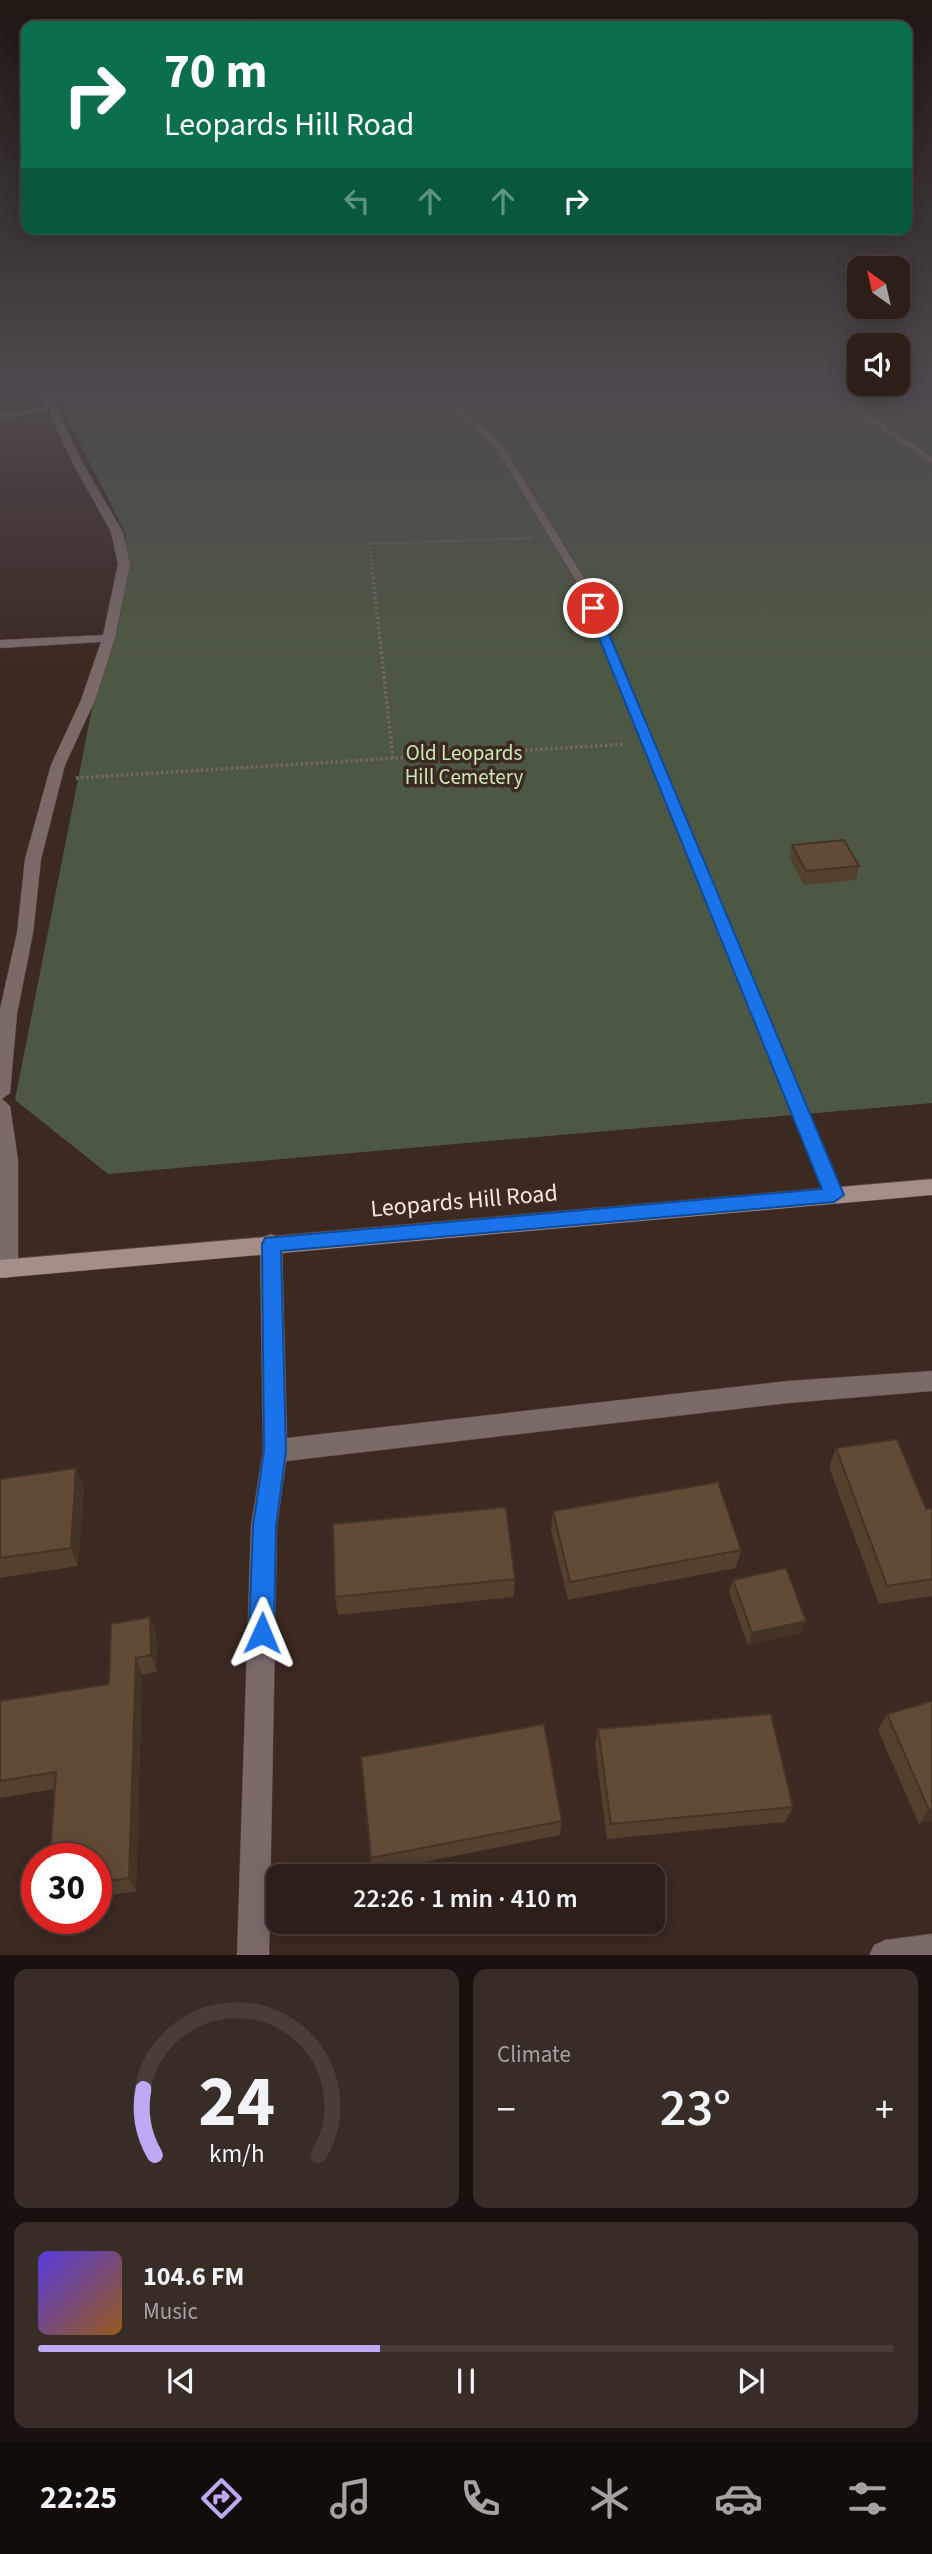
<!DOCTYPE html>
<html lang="en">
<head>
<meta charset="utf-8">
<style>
  :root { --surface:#2c1f1a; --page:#382c27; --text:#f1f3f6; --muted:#a6a2a2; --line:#483d39; --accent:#bfa8f4 }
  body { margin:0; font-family:"Source Sans 3",sans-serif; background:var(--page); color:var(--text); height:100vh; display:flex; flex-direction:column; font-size:26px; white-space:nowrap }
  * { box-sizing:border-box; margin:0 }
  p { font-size:23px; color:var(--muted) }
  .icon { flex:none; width:38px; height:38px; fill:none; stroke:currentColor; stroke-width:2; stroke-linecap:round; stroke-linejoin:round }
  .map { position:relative; height:1955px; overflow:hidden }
  .panel { display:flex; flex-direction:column; gap:14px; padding:14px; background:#18110e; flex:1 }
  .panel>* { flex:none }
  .banner { position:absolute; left:21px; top:21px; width:891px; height:214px; border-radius:14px; box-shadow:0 4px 18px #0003,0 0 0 2px var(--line); background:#0b6e4f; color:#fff; overflow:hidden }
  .needle { width:46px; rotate:326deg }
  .controls { position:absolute; left:847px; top:256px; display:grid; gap:14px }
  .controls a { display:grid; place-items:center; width:63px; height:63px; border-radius:14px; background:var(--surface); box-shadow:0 4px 18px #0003,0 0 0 2px var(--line); font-size:35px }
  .speed { position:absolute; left:21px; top:1843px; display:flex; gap:14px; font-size:35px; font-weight:700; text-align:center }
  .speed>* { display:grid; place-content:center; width:91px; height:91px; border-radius:50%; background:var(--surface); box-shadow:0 4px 18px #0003,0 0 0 2px var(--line); line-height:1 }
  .speed .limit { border:10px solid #d22; background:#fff; color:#111 }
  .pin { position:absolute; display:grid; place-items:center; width:60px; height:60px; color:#fff; margin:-30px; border:4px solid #fff; border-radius:50%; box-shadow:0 2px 7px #0007 }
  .me { position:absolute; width:77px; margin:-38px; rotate:1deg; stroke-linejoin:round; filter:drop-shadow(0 0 5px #0008) }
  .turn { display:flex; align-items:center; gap:24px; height:147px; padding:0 28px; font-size:32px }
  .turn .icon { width:91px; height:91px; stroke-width:2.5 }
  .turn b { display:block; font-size:49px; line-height:60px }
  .lanes { display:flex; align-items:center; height:66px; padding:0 28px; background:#0003; justify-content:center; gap:35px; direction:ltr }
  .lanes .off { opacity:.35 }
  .big { font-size:52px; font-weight:600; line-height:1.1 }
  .panel .card { flex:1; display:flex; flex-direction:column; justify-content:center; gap:10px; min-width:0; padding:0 24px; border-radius:14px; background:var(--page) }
  .panel .dial { align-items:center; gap:0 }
  .dial svg { height:182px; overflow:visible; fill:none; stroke:var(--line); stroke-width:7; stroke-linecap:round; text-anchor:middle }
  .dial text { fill:var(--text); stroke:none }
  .song { display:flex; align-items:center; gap:21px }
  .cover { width:84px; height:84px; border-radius:10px; background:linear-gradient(135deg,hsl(250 70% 55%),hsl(30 70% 35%)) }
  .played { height:7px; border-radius:4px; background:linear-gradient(90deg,var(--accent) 40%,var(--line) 40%) }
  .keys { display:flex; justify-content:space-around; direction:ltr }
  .heat { display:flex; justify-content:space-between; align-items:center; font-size:38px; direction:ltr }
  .panel .tiles { flex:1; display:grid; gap:14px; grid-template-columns:1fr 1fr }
  .card:last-child { grid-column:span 2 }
  .trip { position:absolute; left:266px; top:1864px; width:399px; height:70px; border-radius:14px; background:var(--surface); box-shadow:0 4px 18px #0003,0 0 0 2px var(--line); font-weight:600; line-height:70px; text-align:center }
  .menu { display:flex; height:112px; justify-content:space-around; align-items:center; background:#120c0a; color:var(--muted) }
  .menu .icon { width:49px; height:49px }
  .menu .current { color:var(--accent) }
  .menu b { font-size:32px; color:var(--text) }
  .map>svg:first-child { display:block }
  .green { fill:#4d5844 }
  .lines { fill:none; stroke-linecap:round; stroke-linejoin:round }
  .service-casing { stroke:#594741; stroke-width:2 }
  .minor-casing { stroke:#594741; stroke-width:1 }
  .secondary-casing { stroke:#594741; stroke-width:1 }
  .path-far1 { stroke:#776660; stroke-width:2.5; stroke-dasharray:2 2; stroke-linecap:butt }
  .path { stroke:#776660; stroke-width:3.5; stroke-dasharray:2.5 2.5; stroke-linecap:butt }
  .service { fill:#7a6b69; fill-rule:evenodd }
  .minor { fill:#7a6b69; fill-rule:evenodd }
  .secondary { fill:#a58d8a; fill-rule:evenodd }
  .wall { fill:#53402e }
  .shaded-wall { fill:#443426 }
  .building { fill:#614a36; stroke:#443426; stroke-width:2 }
  .route { fill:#1a73e8; stroke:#114b97; stroke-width:2 }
  .labels { text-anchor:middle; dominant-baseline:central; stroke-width:7; stroke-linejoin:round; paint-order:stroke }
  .park-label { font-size:21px; fill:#cbe8b6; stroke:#3b2922 }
  .near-street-label { font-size:24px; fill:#f4e7e3; stroke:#3b2922 }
</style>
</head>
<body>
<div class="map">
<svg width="932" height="1956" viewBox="0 0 932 1956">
  <rect width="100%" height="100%" fill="#3b2922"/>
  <!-- green -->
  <polygon class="green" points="53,389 900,389 932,406 932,1103 108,1174 15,1100 126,535"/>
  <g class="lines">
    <defs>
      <g id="service">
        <polygon points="431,389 440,389 501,443 589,586 843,1195 841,1200 834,1202 827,1200 825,1195 579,586 495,447"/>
        <polygon points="821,389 831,389 932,457 932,464"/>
      </g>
      <g id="minor">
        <polygon points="39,389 48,389 81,460 123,532 130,564 115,638 95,700 65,765 41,859 33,933 17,1014 10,1093 2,1099 10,1106 18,1160 18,1269 15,1275 7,1278 0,1276 0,1009 17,933 25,859 51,765 81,700 101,642 0,648 0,640 103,635 118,564 111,532 71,460 49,411 0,419 0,413 46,406"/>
        <polygon points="271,1234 279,1237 282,1243 287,1438 788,1381 932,1371 932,1391 788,1403 286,1461 277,1526 269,1956 237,1956 251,1526 263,1451 260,1243 263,1237"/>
        <polygon points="932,1934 932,1956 869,1956 874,1945 885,1940"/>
      </g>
      <polygon id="secondary" points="932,1179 932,1195 0,1278 0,1260"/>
    </defs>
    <!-- service casing -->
    <use href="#service" class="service-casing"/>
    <!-- minor casing -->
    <use href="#minor" class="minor-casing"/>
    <!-- secondary casing -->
    <use href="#secondary" class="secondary-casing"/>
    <!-- path-far1 -->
    <g class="path-far1">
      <polyline points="871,396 932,403"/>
      <polyline points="372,569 369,544 533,538"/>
    </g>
    <!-- path -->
    <g class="path">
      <polyline points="372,567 393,758"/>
      <polyline points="76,778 626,744"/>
    </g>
    <!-- service -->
    <use href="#service" class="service"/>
    <!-- minor -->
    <use href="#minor" class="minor"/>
    <!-- secondary -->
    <use href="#secondary" class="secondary"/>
  </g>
  <!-- wall -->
  <g class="wall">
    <polygon points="792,845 859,866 856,880 804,885 790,859"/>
    <polygon points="836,1448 926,1509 932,1508 932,1596 879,1604 829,1467"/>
    <polygon points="0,1479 84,1487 78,1566 0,1578"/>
    <polygon points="553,1511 741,1550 736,1568 568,1600 551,1530"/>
    <polygon points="515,1579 514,1597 338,1615 335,1597"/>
    <polygon points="733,1580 801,1633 748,1645 729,1592"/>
    <polygon points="150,1617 156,1634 157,1672 142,1675 136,1891 96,1898 96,1858 55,1789 0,1798 0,1701 109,1684"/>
    <polygon points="932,1701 932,1820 919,1824 878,1730 887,1714"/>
    <polygon points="598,1729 793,1807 785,1822 607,1839 595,1745"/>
    <polygon points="562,1821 560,1835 373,1872 371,1858"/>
  </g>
  <!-- shaded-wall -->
  <g class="shaded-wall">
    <polygon points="76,1468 84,1487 78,1566 71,1548"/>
    <polygon points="150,1617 156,1634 157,1672 151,1655"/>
    <polygon points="806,1621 801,1633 748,1645 752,1633"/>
    <polygon points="136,1658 142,1675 136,1891 129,1878"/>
    <polygon points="932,1809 932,1820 919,1824 929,1810"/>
  </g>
  <!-- building -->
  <g class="building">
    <polygon points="844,840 859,866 806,871 792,845"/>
    <polygon points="897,1439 926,1509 932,1508 932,1579 887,1586 836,1448"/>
    <polygon points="76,1468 71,1548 0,1558 0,1479"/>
    <polygon points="718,1482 741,1550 570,1582 553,1511"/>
    <polygon points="506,1507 515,1579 335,1597 333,1524"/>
    <polygon points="786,1568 806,1621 752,1633 733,1580"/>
    <polygon points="150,1617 151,1655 136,1658 129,1878 96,1883 96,1858 50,1858 56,1772 0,1781 0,1701 109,1684 111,1624"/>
    <polygon points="932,1701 932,1809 929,1810 887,1714"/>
    <polygon points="771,1714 793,1807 611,1824 598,1729"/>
    <polygon points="544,1724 562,1821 371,1858 361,1757"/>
  </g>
  <!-- sky -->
  <linearGradient id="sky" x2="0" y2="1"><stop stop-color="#201713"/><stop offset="0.59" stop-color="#4f494f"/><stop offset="1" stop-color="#4f494f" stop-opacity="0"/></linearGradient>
  <rect width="932" height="663" fill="url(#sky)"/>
  <!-- route -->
  <polygon class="route" points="593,605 598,608 844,1195 834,1202 281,1251 286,1451 276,1526 274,1633 270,1642 262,1646 253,1642 249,1633 253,1526 264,1451 262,1244 265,1238 822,1189 587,608"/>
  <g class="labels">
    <!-- park labels -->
    <g class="park-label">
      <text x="464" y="753">Old Leopards<tspan x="464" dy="24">Hill Cemetery</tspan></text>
    </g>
    <!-- near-street labels -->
    <g class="near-street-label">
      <text transform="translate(464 1201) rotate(-5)">Leopards Hill Road</text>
    </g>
  </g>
</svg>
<div class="controls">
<a><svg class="needle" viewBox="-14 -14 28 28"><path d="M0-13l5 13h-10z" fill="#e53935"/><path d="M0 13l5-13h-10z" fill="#a6a2a2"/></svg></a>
<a><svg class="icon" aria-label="sound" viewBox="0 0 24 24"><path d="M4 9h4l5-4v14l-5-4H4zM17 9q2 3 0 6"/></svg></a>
</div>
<div class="speed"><div class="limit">30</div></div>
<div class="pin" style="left:593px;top:608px;background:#d93025"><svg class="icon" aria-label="arrive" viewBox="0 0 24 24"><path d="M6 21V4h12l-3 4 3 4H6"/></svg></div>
<svg class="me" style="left:262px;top:1633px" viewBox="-20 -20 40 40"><path d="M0-17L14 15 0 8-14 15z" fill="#1a73e8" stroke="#fff" stroke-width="4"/></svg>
<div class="trip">22:26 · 1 min · 410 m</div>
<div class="banner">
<div class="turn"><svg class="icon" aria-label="right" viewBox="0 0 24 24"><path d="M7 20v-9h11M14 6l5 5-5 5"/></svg><div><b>70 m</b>Leopards Hill Road</div></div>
<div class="lanes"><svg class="icon off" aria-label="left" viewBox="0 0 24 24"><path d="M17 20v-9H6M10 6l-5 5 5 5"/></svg><svg class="icon off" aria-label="ahead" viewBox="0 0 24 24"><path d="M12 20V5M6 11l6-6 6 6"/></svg><svg class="icon off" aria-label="ahead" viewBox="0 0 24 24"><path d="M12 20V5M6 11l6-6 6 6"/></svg><svg class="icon" aria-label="right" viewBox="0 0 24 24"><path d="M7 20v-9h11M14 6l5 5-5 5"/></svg></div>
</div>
</div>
<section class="panel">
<div class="tiles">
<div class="card dial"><svg viewBox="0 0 100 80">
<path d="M14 69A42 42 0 1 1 86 69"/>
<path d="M14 69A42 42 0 0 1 9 40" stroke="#bfa8f4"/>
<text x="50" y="56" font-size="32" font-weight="700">24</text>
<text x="50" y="72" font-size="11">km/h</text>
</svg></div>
<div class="card"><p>Climate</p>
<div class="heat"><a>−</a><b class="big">23°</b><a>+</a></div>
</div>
<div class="card">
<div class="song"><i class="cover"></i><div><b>104.6 FM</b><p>Music</p></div></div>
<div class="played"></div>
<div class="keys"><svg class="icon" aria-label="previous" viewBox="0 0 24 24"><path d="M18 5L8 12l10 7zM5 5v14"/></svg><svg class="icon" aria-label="pause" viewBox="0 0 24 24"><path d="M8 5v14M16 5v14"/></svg><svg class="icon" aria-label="next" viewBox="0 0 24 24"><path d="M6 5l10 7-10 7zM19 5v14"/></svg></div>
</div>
</div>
</section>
<nav class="menu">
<b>22:25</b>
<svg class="icon current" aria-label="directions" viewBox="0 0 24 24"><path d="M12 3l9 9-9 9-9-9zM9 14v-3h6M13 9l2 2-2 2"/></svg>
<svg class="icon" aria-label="music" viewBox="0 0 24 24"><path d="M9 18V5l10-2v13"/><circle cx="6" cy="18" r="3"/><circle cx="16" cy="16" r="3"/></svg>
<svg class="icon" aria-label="phone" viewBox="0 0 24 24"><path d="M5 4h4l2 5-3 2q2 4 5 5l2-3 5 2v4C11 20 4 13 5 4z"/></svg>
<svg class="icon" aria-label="climate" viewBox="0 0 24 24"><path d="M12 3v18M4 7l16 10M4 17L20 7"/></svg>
<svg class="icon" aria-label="car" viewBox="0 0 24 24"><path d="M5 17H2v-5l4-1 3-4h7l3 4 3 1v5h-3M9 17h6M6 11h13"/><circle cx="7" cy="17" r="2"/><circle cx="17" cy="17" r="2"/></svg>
<svg class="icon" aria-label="filters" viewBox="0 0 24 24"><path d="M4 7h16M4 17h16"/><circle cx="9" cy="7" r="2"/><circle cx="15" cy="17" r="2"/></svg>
</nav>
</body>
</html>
